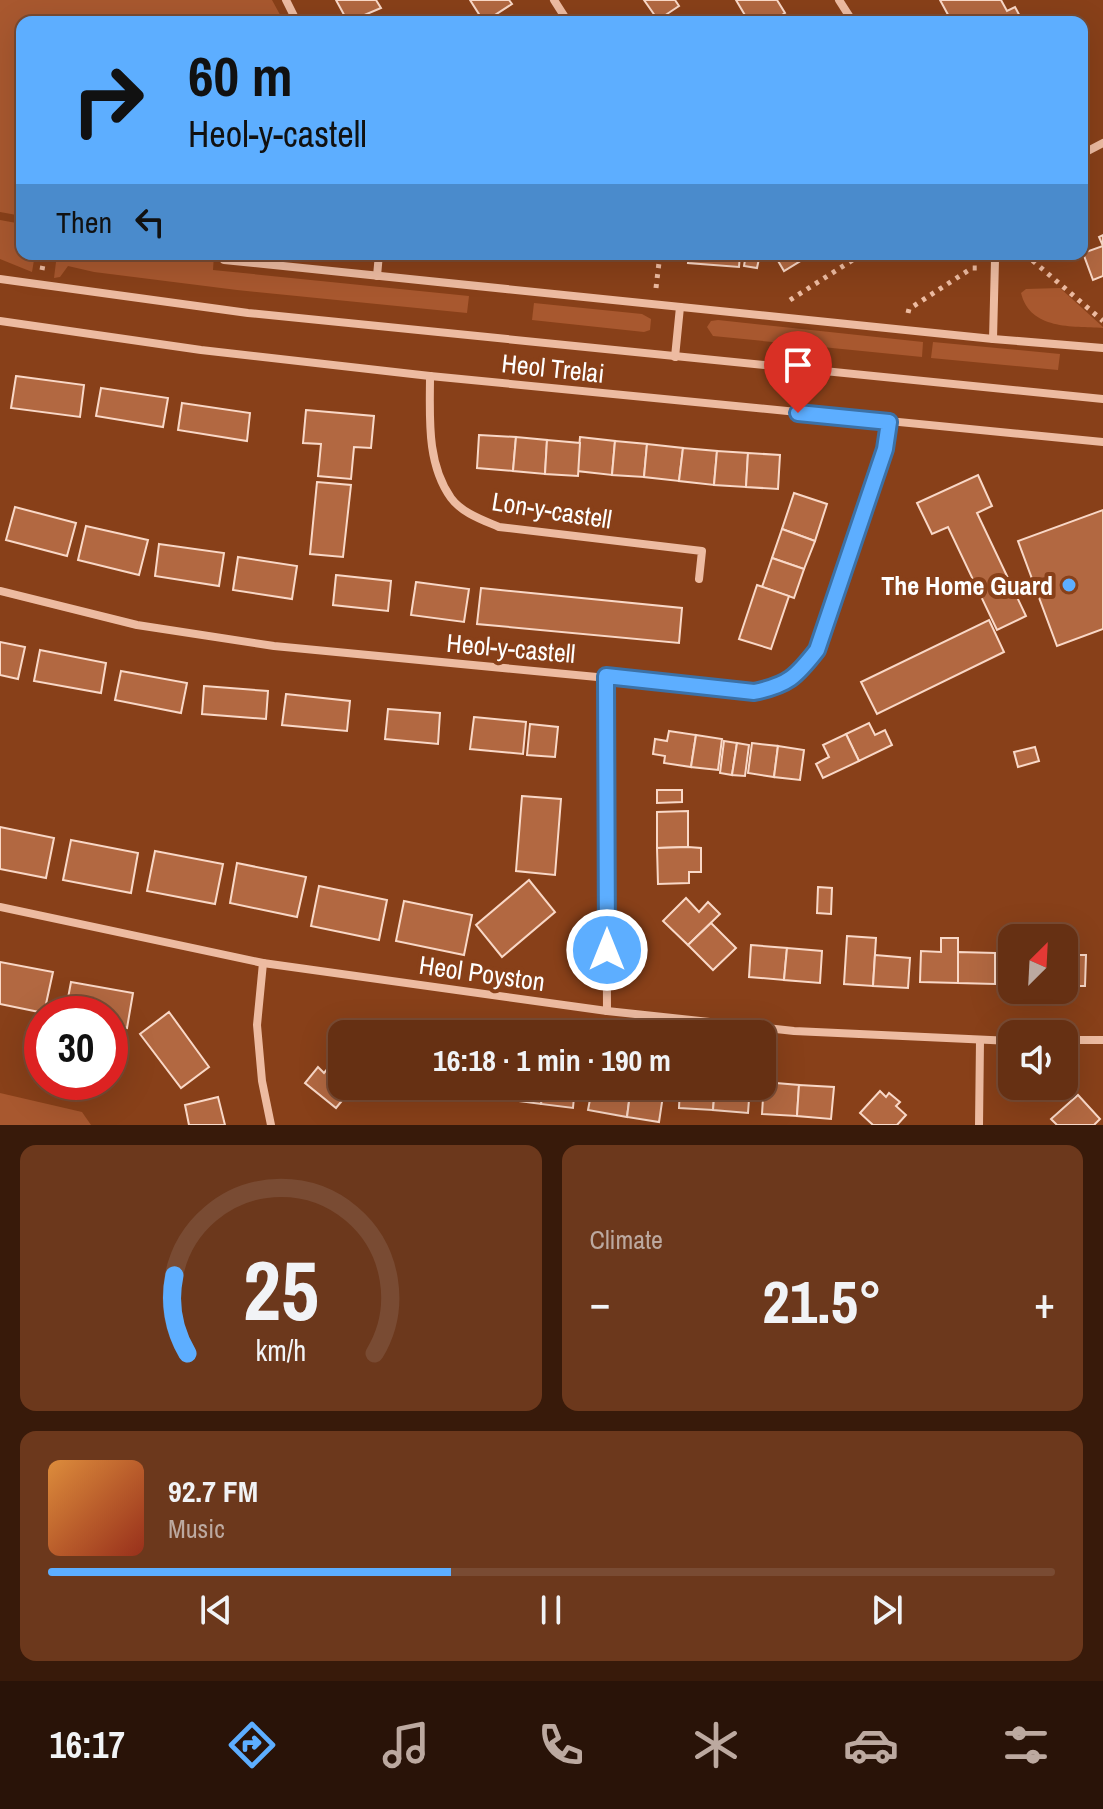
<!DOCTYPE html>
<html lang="en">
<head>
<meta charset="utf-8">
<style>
  :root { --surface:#663013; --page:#6c381c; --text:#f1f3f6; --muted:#bca9a0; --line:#794b33; --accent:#5daeff }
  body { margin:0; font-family:"Archivo Narrow",sans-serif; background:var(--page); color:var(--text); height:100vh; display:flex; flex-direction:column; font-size:30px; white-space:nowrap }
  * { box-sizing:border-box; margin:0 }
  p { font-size:26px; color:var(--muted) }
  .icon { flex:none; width:44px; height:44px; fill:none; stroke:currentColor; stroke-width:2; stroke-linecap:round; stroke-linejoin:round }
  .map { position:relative; height:1125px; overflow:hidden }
  .sheet { display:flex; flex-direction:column; gap:20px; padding:20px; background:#381a0a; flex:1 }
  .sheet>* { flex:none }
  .banner { position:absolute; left:16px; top:16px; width:1072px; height:244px; border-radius:16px; box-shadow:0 8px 32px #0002,0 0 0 2px var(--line); background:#5daeff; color:#111; overflow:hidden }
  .needle { width:52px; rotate:24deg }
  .tools { position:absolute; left:998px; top:924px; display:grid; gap:16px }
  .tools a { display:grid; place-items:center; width:80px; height:80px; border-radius:16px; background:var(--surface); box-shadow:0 8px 32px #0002,0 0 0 2px var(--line); font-size:40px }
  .speed { position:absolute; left:24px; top:996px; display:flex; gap:16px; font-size:40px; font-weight:700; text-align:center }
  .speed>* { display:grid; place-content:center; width:104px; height:104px; border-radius:50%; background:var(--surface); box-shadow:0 8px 32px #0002,0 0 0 2px var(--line); line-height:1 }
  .speed .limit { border:12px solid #d22; background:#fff; color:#111 }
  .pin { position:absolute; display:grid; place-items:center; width:68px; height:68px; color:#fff; margin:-82px -34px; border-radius:50% 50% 50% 0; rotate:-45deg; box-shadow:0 0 8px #0007 }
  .pin .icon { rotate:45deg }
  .me { position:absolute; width:88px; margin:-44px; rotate:0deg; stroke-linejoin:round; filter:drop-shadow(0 0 6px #0008) }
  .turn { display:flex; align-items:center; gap:28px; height:168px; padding:0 40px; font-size:36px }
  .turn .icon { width:104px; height:104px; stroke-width:2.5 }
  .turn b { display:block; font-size:56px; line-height:68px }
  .then { display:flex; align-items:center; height:76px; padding:0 40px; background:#0003; gap:16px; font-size:30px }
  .big { font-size:60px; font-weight:700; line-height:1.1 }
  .sheet .widget { flex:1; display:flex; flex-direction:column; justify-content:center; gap:12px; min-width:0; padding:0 28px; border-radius:16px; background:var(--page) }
  .sheet .dial { align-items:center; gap:0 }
  .dial svg { height:208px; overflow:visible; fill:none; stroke:var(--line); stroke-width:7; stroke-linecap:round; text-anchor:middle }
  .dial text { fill:var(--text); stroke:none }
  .song { display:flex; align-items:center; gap:24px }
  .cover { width:96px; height:96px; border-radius:12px; background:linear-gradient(135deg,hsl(30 70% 55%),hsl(10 70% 35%)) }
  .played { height:8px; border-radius:4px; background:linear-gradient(90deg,var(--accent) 40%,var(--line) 40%) }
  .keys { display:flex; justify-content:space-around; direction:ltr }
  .heat { display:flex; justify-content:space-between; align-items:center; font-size:44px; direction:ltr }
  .sheet .tiles { flex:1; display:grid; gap:20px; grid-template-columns:1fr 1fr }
  .widget:last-child { grid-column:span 2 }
  .trip { position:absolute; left:328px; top:1020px; width:448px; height:80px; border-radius:16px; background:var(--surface); box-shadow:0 8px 32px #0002,0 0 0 2px var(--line); font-weight:700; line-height:80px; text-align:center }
  .dock { display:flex; height:128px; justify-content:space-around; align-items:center; background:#291308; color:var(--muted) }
  .dock .icon { width:56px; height:56px }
  .dock .selected { color:var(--accent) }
  .dock b { font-size:36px; color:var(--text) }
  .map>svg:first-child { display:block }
  .green { fill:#a8582f }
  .building { fill:#b26841; stroke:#f9d8c7; stroke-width:2 }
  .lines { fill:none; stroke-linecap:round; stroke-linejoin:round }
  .path { stroke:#edbba1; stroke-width:5; stroke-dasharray:4 6; stroke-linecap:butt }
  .minor { stroke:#edbba1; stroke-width:8 }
  .route-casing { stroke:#3c71a6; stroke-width:20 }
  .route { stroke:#5daeff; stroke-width:14 }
  .poi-dot { fill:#5daeff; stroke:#884019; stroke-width:3 }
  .labels { text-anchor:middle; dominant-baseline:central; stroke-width:8; stroke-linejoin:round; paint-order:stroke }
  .street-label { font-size:26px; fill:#fff; stroke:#884019 }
  .poi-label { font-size:26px; font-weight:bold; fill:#fff; stroke:#884019; text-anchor:end }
</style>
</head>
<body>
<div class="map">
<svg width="1103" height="1125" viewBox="0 0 1103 1125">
  <rect width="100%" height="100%" fill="#884019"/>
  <!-- green -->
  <g class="green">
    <polygon points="0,0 272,0 284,22 22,22 22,216 0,212"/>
    <polygon points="0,220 22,224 22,254 35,254 32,272 0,259"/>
    <polygon points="57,254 214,254 213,270 469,296 467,313 237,290 94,272 68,266 60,277 54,278"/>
    <path d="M 1060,288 L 1103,327 L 1103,328 C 1072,326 1030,330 1021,293 L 1026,289 Z"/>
    <polygon points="534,303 642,314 651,319 650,330 644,332 532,320"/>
    <polygon points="718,320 923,342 922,357 713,336 707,327 711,321"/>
    <polygon points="933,342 1060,354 1058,370 931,358"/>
    <polygon points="0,1093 82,1112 91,1125 0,1125"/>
  </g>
  <!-- building -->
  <g class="building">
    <polygon points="336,0 376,0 381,8 348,22"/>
    <polygon points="470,0 509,0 512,4 484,22"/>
    <polygon points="644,0 675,0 679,6 658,20"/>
    <polygon points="736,0 777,0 785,13 770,22 749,22"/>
    <polygon points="940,0 1001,0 1007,11 1015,7 1023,22 952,22"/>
    <polygon points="1103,235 1103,276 1093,280 1083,253 1103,246 1099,237"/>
    <polygon points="689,254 740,254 739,267 688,263"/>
    <polygon points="746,254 760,254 757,268 744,266"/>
    <polygon points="774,254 812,254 784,271"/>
    <polygon points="16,376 84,385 80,417 11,408"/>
    <polygon points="101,388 168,398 163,427 96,416"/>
    <polygon points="182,403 250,413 247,441 178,430"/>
    <polygon points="306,410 374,416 371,448 354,447 351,479 318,476 321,444 303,443"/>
    <polygon points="479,435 516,437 513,471 477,468"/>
    <polygon points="516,437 547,440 545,474 513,471"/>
    <polygon points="580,437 615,441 612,475 577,471"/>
    <polygon points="547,440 580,443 578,476 545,474"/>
    <polygon points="615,441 647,444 644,477 612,475"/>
    <polygon points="647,444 683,448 679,481 644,477"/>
    <polygon points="683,448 717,451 714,485 679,481"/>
    <polygon points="717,451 748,453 746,487 714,485"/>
    <polygon points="748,453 780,455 778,489 746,487"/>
    <polygon points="978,475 992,506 977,513 1026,616 997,630 948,527 932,534 917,503"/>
    <polygon points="317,482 351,485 343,557 310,554"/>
    <polygon points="794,493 827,504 815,541 782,529"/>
    <polygon points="15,507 76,523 67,556 6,540"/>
    <polygon points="1103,510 1103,629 1057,646 1018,541"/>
    <polygon points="86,526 148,540 139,575 78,560"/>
    <polygon points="782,529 815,541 804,569 772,558"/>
    <polygon points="159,544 224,553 219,586 155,576"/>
    <polygon points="238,557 297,566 292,599 233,590"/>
    <polygon points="772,558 804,569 794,598 762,587"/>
    <polygon points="336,575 391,581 388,611 333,605"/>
    <polygon points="416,582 469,589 464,622 411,615"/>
    <polygon points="757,585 789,596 771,649 739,639"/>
    <polygon points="481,588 682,608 679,643 477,624"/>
    <polygon points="989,620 1004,652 877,714 861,682"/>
    <polygon points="0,642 25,647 18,679 0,675"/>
    <polygon points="40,650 106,663 101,693 34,681"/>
    <polygon points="121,671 187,683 181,713 115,700"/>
    <polygon points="204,686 268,691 266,719 202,714"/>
    <polygon points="286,694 350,701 347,731 282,725"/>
    <polygon points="388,709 440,713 438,744 385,739"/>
    <polygon points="474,717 526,722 523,754 470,749"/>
    <polygon points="869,723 875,735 885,730 892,745 859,761 846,734"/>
    <polygon points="530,724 558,727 555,757 527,755"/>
    <polygon points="669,731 696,735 691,767 664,763 665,756 653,754 655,739 667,741"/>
    <polygon points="846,734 859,761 823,778 816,764 829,757 823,745"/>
    <polygon points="696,735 722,739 718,770 691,767"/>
    <polygon points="724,741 737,743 732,775 720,773"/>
    <polygon points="737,743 749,745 745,776 732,775"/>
    <polygon points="752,743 778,746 774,777 748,773"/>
    <polygon points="778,746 804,750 800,780 774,777"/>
    <polygon points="1035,747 1039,761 1018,767 1014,752"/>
    <polygon points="657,790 682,790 682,802 657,803"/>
    <polygon points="522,796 561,799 555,875 516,871"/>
    <polygon points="688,811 688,847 657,848 657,812"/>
    <polygon points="0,827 54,838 46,878 0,869"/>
    <polygon points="71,840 138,853 131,893 63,880"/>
    <polygon points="688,847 701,848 701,872 689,872 689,883 658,884 657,848"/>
    <polygon points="155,851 223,864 215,904 147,891"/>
    <polygon points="237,863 306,877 297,917 230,903"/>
    <polygon points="529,880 555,912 502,957 476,925"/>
    <polygon points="319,886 387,900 379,940 311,926"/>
    <polygon points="818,887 832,888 831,914 817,913"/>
    <polygon points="686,898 699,912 708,902 720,914 688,945 663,921"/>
    <polygon points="404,901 472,915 464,955 396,941"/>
    <polygon points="711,923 736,948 713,970 688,945"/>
    <polygon points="847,936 876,938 873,986 844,984"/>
    <polygon points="941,938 958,938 958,983 920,982 921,951 941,952"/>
    <polygon points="1064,943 1068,943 1068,955 1086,955 1085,986 1064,986"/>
    <polygon points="751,945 787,948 784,980 749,977"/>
    <polygon points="787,948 822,951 820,983 784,980"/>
    <polygon points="958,952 995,953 995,984 958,983"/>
    <polygon points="875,955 910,958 908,988 873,986"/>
    <polygon points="0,962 53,972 44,1013 0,1004"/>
    <polygon points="71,982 133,993 127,1028 110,1025 110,1014 65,1014"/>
    <polygon points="169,1012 209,1067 181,1088 140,1034"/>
    <polygon points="334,1061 342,1068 342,1086 354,1086 336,1108 305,1083 318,1067 324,1073"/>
    <polygon points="764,1082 799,1085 797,1116 762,1114"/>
    <polygon points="799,1085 834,1087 831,1119 797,1116"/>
    <polygon points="512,1086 544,1086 541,1104 510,1100"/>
    <polygon points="544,1086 575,1086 573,1108 541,1104"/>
    <polygon points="600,1086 631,1086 627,1117 588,1110 591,1094 599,1095"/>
    <polygon points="631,1086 664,1089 659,1122 627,1117"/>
    <polygon points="680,1086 715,1086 713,1110 679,1108"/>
    <polygon points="715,1086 750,1086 748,1113 713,1110"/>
    <polygon points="880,1091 886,1097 889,1093 900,1102 896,1106 906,1115 897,1125 873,1125 860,1113"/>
    <polygon points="1078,1095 1100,1119 1094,1125 1057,1125 1051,1119"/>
    <polygon points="218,1097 225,1125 189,1125 185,1105"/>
  </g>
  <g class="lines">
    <!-- path -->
    <g class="path">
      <polyline points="1025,254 1103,321"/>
      <polyline points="42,270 45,254"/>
      <polyline points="656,288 660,254"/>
      <polyline points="790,300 862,254"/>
      <polyline points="908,313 909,309 972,268 979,268"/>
    </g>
    <!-- minor -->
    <g class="minor">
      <polyline points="286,0 297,22"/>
      <polyline points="554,0 568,22"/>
      <polyline points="839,0 853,22"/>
      <polyline points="1082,154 1103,143"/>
      <polyline points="992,254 995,260 993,339"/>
      <polyline points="224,260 993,339 1103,348"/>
      <polyline points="377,276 379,254"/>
      <polyline points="0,279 248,313 1103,399"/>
      <polyline points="0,321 201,350 430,376 1103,442"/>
      <polyline points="675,357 680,307"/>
      <path d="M 430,376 C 430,416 426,463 451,498 C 462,513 483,520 499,527 L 702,551 L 699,579"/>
      <path d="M 0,591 L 137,625 L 274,646 L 754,692 C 788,685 796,676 817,650 L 885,449 L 889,422"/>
      <polyline points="606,676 607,1011"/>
      <polyline points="0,907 263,963 607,1011 794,1031 1012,1041"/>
      <polyline points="263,963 257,1025 262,1081 271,1125"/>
      <polyline points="1064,1040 1103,1040"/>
      <polyline points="979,1125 980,1041"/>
    </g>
  </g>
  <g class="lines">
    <defs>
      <path id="route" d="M 607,950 L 606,676 L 754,692 C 788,685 796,677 817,650 L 885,449 L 889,422 L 798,413"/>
    </defs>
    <!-- route casing -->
    <use href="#route" class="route-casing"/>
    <!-- route -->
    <use href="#route" class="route"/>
  </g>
  <!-- markers -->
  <circle class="poi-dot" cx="1069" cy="585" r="8"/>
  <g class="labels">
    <!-- street labels -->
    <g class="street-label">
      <text transform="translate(553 368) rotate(6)">Heol Trelai</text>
      <text transform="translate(552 510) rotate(9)">Lon-y-castell</text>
      <text transform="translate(511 648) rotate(5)">Heol-y-castell</text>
      <text transform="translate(482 973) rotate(8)">Heol Poyston</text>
    </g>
    <!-- poi labels -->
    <g class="poi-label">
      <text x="1053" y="585">The Home Guard</text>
    </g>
  </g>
</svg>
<div class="tools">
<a><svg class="needle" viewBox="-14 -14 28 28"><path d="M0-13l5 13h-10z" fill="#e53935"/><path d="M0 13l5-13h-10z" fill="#bca9a0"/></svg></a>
<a><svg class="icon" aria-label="sound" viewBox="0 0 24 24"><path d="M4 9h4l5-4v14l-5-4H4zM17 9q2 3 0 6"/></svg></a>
</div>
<div class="speed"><div class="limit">30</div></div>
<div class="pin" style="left:798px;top:413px;background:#d93025"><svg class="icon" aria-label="arrive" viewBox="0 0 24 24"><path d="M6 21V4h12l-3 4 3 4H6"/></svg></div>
<svg class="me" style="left:607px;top:950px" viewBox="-20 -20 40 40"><circle r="17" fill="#5daeff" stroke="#fff" stroke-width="3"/><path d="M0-11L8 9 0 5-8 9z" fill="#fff"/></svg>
<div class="trip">16:18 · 1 min · 190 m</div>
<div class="banner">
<div class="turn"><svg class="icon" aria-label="right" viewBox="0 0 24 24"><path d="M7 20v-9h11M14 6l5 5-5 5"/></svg><div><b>60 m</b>Heol-y-castell</div></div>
<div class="then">Then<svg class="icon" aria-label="left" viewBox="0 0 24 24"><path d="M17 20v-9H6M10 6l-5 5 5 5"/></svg></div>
</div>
</div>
<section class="sheet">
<div class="tiles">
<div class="widget dial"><svg viewBox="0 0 100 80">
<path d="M14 69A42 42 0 1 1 86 69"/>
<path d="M14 69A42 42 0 0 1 9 39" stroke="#5daeff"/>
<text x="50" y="56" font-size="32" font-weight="700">25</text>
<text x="50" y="72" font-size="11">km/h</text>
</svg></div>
<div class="widget"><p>Climate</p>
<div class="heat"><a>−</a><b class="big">21.5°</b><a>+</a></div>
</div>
<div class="widget">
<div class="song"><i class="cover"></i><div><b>92.7 FM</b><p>Music</p></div></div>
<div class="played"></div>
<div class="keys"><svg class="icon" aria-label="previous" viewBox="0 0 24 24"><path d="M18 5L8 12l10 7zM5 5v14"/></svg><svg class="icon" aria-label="pause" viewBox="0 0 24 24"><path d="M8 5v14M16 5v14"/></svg><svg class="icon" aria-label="next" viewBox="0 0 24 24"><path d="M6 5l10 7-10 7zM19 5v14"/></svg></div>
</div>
</div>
</section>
<nav class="dock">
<b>16:17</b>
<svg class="icon selected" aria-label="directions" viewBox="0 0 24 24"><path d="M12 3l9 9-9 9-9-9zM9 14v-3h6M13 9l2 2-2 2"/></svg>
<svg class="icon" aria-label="music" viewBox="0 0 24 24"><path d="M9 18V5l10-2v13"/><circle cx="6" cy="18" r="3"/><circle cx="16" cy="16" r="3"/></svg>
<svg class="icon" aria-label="phone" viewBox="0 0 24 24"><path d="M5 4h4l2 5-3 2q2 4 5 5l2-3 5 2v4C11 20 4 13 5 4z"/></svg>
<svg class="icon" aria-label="climate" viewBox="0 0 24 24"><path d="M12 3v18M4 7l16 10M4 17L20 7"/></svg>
<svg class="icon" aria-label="car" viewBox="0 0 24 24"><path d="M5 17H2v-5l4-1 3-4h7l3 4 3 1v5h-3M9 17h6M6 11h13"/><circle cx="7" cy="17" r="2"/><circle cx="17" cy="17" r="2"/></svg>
<svg class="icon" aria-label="filters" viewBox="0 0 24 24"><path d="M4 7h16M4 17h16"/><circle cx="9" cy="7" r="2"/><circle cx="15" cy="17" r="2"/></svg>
</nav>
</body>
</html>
